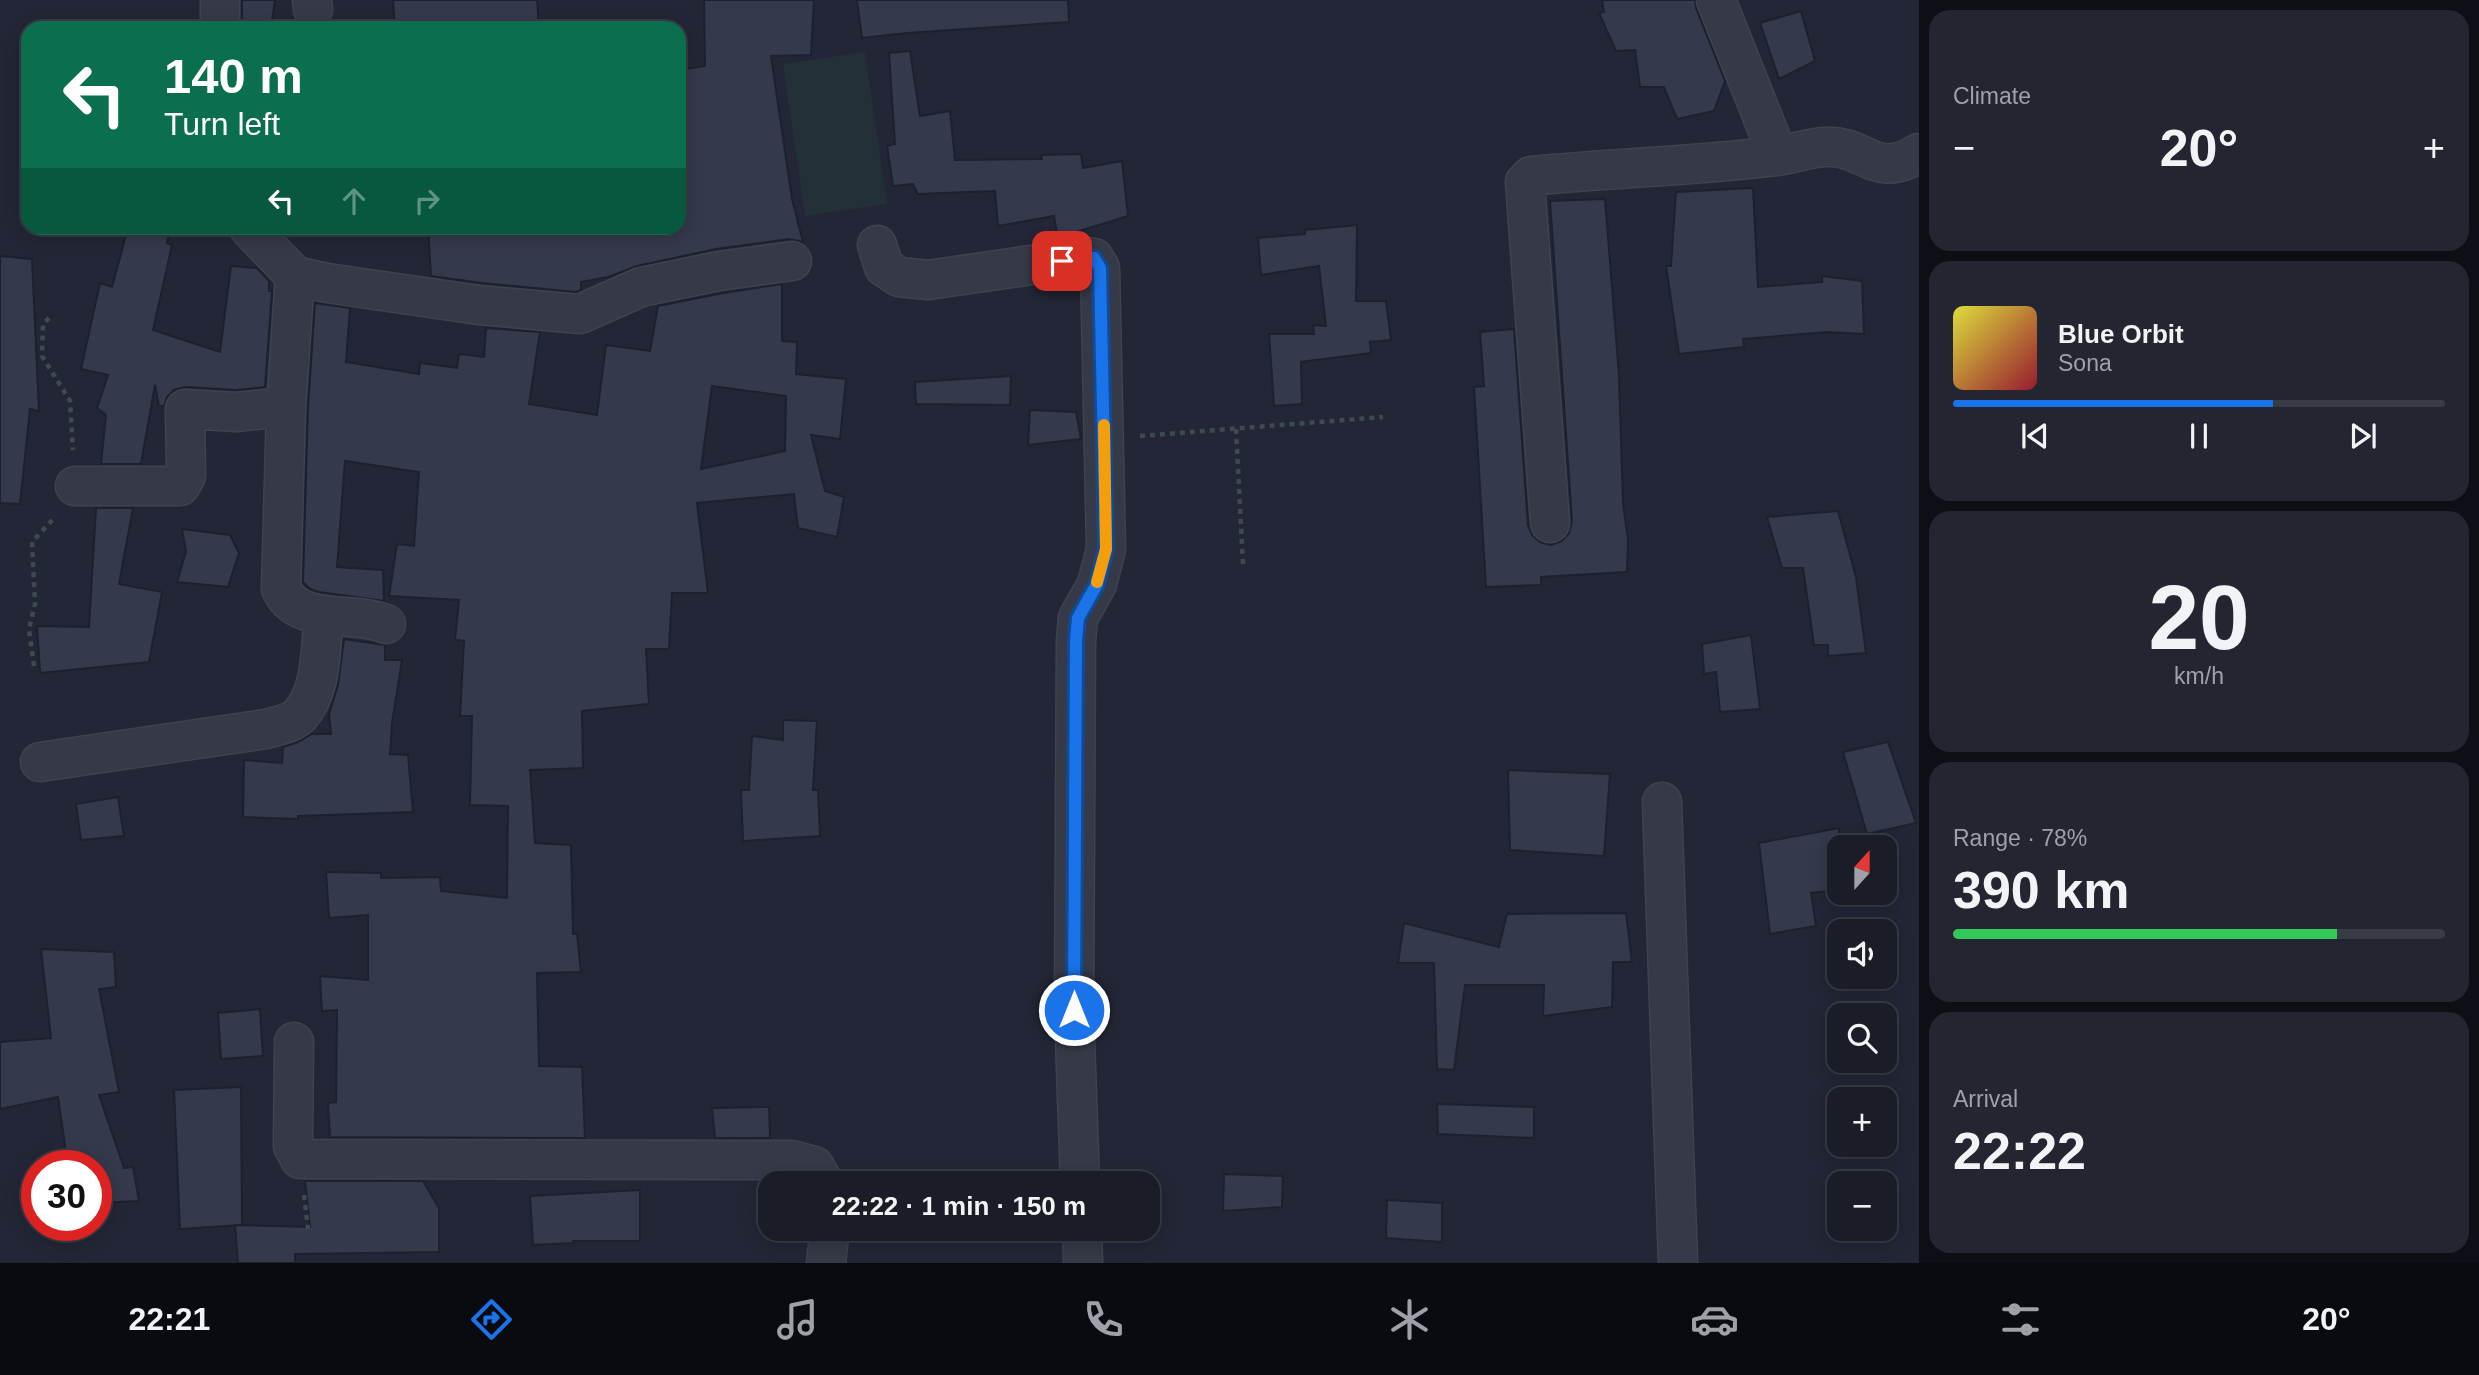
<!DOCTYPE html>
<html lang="en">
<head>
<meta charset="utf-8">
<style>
  :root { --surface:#1a1c28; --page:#232530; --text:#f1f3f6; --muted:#9fa1a8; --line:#383a45; --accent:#1a73e8 }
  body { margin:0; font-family:Helvetica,sans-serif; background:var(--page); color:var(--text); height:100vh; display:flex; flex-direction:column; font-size:26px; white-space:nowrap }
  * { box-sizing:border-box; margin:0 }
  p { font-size:23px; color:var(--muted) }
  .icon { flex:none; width:38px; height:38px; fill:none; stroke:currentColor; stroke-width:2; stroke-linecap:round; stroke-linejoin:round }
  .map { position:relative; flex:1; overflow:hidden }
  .panel { display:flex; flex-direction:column; gap:10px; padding:10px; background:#0e0f16; width:560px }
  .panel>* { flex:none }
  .hud { position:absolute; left:21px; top:21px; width:665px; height:214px; border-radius:21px; box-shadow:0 4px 18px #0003,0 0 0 2px var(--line); background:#0b6e4f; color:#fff; overflow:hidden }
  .needle { width:46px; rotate:21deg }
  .controls { position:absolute; left:1827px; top:835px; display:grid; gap:14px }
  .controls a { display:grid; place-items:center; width:70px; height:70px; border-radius:14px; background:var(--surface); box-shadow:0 4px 18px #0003,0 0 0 2px var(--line); font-size:35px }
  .speed { position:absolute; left:21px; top:1150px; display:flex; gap:14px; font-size:35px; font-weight:700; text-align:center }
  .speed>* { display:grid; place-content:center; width:91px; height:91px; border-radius:50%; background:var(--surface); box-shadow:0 4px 18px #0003,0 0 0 2px var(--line); line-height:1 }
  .speed .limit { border:10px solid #d22; background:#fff; color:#111 }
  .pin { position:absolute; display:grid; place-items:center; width:60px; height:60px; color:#fff; margin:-30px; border-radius:14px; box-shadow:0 4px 10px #0006 }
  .me { position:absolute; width:77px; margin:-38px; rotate:0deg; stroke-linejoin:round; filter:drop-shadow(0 0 5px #0008) }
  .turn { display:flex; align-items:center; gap:24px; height:147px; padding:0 28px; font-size:32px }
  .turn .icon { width:91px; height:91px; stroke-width:2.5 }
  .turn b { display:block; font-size:49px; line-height:60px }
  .lanes { display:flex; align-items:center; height:66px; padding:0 28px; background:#0003; justify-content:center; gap:35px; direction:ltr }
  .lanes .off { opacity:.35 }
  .big { font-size:52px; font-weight:800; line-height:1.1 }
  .panel .widget { flex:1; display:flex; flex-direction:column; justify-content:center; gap:10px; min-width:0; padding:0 24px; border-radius:21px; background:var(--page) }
  .panel .dial { align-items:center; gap:0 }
  .dial b { font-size:91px; line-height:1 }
  .song { display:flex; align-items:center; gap:21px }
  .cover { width:84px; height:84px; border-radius:10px; background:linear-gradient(135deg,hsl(60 70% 55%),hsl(350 70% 35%)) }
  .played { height:7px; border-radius:4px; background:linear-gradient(90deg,var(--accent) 65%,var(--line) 65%) }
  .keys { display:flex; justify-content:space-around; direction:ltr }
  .heat { display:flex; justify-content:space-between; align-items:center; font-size:38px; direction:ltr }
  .charge { height:10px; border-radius:5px; background:linear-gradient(90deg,#34c759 78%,var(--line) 0) }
  .trip { position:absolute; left:758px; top:1171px; width:402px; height:70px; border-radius:21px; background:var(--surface); box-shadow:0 4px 18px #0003,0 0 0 2px var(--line); font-weight:800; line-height:70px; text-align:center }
  .dock { display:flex; height:112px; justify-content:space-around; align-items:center; background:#0a0b10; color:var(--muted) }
  .dock .icon { width:49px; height:49px }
  .dock .current { color:var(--accent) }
  .dock b { font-size:32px; color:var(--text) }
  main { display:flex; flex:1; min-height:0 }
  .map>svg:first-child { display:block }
  .green { fill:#243037 }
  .building { fill:#35394c; stroke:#1d202d; stroke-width:2; fill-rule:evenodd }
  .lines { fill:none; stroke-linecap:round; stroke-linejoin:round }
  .minor-casing { stroke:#3f4250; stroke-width:41 }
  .path { stroke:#3d4a4f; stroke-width:4.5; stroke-dasharray:5 5; stroke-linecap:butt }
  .minor { stroke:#363947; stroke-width:38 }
  .route-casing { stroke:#114b97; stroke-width:18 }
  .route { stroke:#1a73e8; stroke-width:12 }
  .slow { stroke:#f59e0b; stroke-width:12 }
</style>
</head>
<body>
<main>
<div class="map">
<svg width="1919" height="1263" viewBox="0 0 1919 1263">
  <rect width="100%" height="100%" fill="#232636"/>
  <!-- green -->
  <polygon class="green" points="865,52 887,204 805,216 783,64"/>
  <!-- building -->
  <g class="building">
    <polygon points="242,0 275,0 271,28 242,28"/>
    <polygon points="393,0 537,0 539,28 395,28"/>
    <polygon points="704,0 814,0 811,55 771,56 792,199 803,242 789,239 716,249 637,266 608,277 581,282 581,290 576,292 482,283 431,276 428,228 679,228 679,70 705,66"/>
    <polygon points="857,0 1068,0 1069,22 907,33 862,38"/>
    <polygon points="1602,0 1695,0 1696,8 1725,81 1714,111 1677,119 1664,87 1640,87 1635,50 1616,51 1599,13 1604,12"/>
    <polygon points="1801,11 1815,61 1779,79 1760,23"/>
    <polygon points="910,51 920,116 950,111 955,160 1042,159 1041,155 1081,154 1083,168 1122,161 1128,216 1073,233 1057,234 1054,216 998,226 995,191 918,194 913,184 893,186 887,146 895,144 889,53"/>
    <polygon points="1753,188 1758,287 1822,282 1822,276 1862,281 1864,334 1827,332 1743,339 1744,347 1679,354 1666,266 1671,266 1676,192"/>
    <polygon points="1605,199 1619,375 1623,504 1628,539 1627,572 1541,577 1541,585 1486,587 1474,387 1484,386 1480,332 1514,329 1528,525 1532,535 1540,542 1551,545 1562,541 1569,533 1572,521 1550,201"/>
    <polygon points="1357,225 1356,301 1386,301 1391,340 1370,342 1371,353 1301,362 1302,404 1274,406 1269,334 1314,334 1313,325 1326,326 1319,266 1261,275 1258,238 1305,234 1305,230"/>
    <polygon points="128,228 171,228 167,243 172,245 153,330 220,352 231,266 257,268 269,281 269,291 272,291 265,387 236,390 186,387 174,390 167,397 164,406 159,406 155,385 141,464 101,464 106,415 97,408 108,375 81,369 100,283 112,287"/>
    <polygon points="0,256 32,259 39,411 30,409 20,504 0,503"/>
    <path d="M 782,284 L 782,341 L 797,342 L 796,374 L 846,379 L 840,439 L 811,435 L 825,491 L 844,497 L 837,537 L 798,528 L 794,494 L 697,503 L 708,593 L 672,593 L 669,649 L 646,649 L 649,704 L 582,711 L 583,768 L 530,770 L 535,843 L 571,845 L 573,934 L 577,934 L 581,972 L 537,973 L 539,1066 L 582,1067 L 585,1138 L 330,1137 L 328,1103 L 336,1102 L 337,1010 L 322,1011 L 320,976 L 368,980 L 368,915 L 329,918 L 326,872 L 381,873 L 381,878 L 440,877 L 441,891 L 507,898 L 508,806 L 470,805 L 472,716 L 460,716 L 464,641 L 455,640 L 459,600 L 389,596 L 397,544 L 414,546 L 419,472 L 345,461 L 337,567 L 383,570 L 384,601 L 319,592 L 310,589 L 303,582 L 308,408 L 315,303 L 350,308 L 346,362 L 419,374 L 420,363 L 457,368 L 459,354 L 484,357 L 486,328 L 540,332 L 529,404 L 597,415 L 606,345 L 650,351 L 658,306 L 723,293 ZM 712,386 L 786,396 L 785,451 L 701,469 Z"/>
    <polygon points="1011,376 1010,405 916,404 915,382"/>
    <polygon points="1030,410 1076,412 1081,439 1028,445"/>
    <polygon points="96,508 133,508 119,584 162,592 149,662 40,673 37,626 89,627"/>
    <polygon points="1838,511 1856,577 1866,653 1828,656 1828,645 1814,645 1803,568 1782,568 1767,517"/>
    <polygon points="182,529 230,535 239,553 228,587 177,582 186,552"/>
    <polygon points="1751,635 1760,709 1720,712 1716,672 1704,674 1702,644"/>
    <polygon points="344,639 385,645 385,660 402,660 392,723 390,754 408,755 413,812 298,816 298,819 243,817 244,760 282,763 283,747 298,742 312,734 331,734 329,714 338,685"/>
    <polygon points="783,720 817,721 813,790 818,790 820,836 743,841 741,790 749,790 752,736 783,740"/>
    <polygon points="1888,742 1916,823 1867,834 1843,752"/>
    <polygon points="1508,770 1610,774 1604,856 1510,850"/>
    <polygon points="118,797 124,836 81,840 76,804"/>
    <polygon points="1839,828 1839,890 1811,893 1816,926 1770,934 1759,843"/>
    <polygon points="1626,913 1632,962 1613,962 1612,1007 1543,1016 1544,985 1465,985 1454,1070 1437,1069 1434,963 1398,963 1404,923 1499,947 1507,914"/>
    <polygon points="41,949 114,952 116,987 99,989 119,1092 99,1095 124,1168 133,1167 139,1201 96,1203 96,1166 68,1166 58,1097 0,1109 0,1042 51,1038"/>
    <polygon points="260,1009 263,1056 221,1059 218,1013"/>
    <polygon points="241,1087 242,1225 180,1229 174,1090"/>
    <polygon points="1437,1104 1534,1107 1534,1138 1438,1134"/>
    <polygon points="769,1107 770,1138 715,1138 712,1108"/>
    <polygon points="1224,1174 1283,1176 1282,1207 1223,1211"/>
    <polygon points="305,1181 423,1181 439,1208 439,1252 295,1254 295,1263 238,1263 235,1225 310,1227"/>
    <polygon points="640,1190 640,1241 573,1241 573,1243 533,1245 530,1196"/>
    <polygon points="1387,1200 1442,1203 1442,1242 1386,1238"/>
  </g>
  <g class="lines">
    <defs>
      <g id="minor">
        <polyline points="220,0 220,28"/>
        <polyline points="312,0 313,9"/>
        <polyline points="1716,0 1778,156"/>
        <polyline points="249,228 295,276 327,283 479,305 580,314 641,287 719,271 792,261"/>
        <polyline points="877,245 884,267 899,277 928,280 1087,257 1094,258 1100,268 1106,549 1097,584 1078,618 1076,641 1074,1010 1080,1183"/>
        <path d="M 295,276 L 286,407 L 281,589 C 299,627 353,610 386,624"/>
        <polyline points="75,486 180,486 186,476 185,409 236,412 286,407"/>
        <path d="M 1550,523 L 1525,182 L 1531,176 C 1612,168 1695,166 1776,156 C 1792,154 1808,148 1824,147 C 1866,144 1874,181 1919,153"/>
        <path d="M 40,762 L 266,729 C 277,726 293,723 300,715 C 323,689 320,647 324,615"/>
        <polyline points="1662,802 1678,1263"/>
        <polyline points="294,1042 293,1146 300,1159 792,1160 814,1166 824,1183"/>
        <polyline points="1082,1228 1083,1263"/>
        <polyline points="826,1263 830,1228"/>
      </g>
    </defs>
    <!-- minor casing -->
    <use href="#minor" class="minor-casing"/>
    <!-- path -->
    <g class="path">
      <polyline points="49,318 43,324 42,356 70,401 73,450"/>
      <polyline points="1236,429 1243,564"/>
      <polyline points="1140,436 1383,417"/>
      <polyline points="34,666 29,629 35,604 32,542 55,517"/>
      <polyline points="304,1195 308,1229"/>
    </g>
    <!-- minor -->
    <use href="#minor" class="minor"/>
  </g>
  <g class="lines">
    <defs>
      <polyline id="route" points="1062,261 1094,258 1100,268 1106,549 1097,584 1078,618 1076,641 1074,1010"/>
    </defs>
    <!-- route casing -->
    <use href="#route" class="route-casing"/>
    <!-- route -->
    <use href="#route" class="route"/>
    <!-- slow -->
    <polyline class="slow" points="1097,582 1106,549 1104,425"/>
  </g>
</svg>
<div class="controls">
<a><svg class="needle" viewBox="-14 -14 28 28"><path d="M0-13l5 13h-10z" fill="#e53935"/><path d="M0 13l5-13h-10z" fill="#9fa1a8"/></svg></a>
<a><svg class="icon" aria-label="sound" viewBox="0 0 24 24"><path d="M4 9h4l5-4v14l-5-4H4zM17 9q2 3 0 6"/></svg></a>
<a><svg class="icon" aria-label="search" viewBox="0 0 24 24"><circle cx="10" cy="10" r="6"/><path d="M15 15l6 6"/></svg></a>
<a>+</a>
<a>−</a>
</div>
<div class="speed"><div class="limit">30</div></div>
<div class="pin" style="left:1062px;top:261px;background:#d93025"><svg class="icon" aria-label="arrive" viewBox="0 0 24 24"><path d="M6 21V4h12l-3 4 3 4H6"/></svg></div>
<svg class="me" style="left:1074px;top:1010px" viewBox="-20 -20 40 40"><circle r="17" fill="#1a73e8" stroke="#fff" stroke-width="3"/><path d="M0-11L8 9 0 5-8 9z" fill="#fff"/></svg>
<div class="trip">22:22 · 1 min · 150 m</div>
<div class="hud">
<div class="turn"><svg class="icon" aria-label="left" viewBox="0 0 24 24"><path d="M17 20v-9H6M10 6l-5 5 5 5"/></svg><div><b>140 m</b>Turn left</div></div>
<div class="lanes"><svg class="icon" aria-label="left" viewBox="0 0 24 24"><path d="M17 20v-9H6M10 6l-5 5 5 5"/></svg><svg class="icon off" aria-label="ahead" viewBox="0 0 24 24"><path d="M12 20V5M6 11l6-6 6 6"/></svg><svg class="icon off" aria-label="right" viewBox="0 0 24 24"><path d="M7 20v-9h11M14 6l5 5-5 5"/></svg></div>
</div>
</div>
<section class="panel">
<div class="widget"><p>Climate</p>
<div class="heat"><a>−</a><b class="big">20°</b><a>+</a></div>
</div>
<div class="widget">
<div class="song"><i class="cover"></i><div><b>Blue Orbit</b><p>Sona</p></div></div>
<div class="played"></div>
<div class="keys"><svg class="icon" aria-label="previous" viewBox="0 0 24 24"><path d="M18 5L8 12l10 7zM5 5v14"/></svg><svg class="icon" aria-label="pause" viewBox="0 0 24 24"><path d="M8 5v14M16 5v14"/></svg><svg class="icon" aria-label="next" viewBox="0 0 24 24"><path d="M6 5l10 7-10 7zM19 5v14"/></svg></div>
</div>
<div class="widget dial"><b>20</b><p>km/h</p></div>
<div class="widget"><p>Range · 78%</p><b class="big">390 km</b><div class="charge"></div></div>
<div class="widget"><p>Arrival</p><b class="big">22:22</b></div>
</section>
</main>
<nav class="dock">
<b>22:21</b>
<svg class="icon current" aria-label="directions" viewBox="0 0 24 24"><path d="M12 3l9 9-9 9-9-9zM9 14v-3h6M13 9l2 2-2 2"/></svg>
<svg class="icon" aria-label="music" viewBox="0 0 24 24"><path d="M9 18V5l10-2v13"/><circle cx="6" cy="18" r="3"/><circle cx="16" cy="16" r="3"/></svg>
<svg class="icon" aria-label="phone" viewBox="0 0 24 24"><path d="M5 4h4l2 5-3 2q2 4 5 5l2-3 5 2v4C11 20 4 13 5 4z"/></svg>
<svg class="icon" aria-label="climate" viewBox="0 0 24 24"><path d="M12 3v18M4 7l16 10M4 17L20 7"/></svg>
<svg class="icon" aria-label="car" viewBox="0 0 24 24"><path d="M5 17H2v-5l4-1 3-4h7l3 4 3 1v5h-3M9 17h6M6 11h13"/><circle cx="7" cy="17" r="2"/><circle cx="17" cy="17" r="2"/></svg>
<svg class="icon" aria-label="filters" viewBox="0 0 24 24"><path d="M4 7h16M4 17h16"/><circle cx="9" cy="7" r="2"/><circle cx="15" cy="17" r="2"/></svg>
<b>20°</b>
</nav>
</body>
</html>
